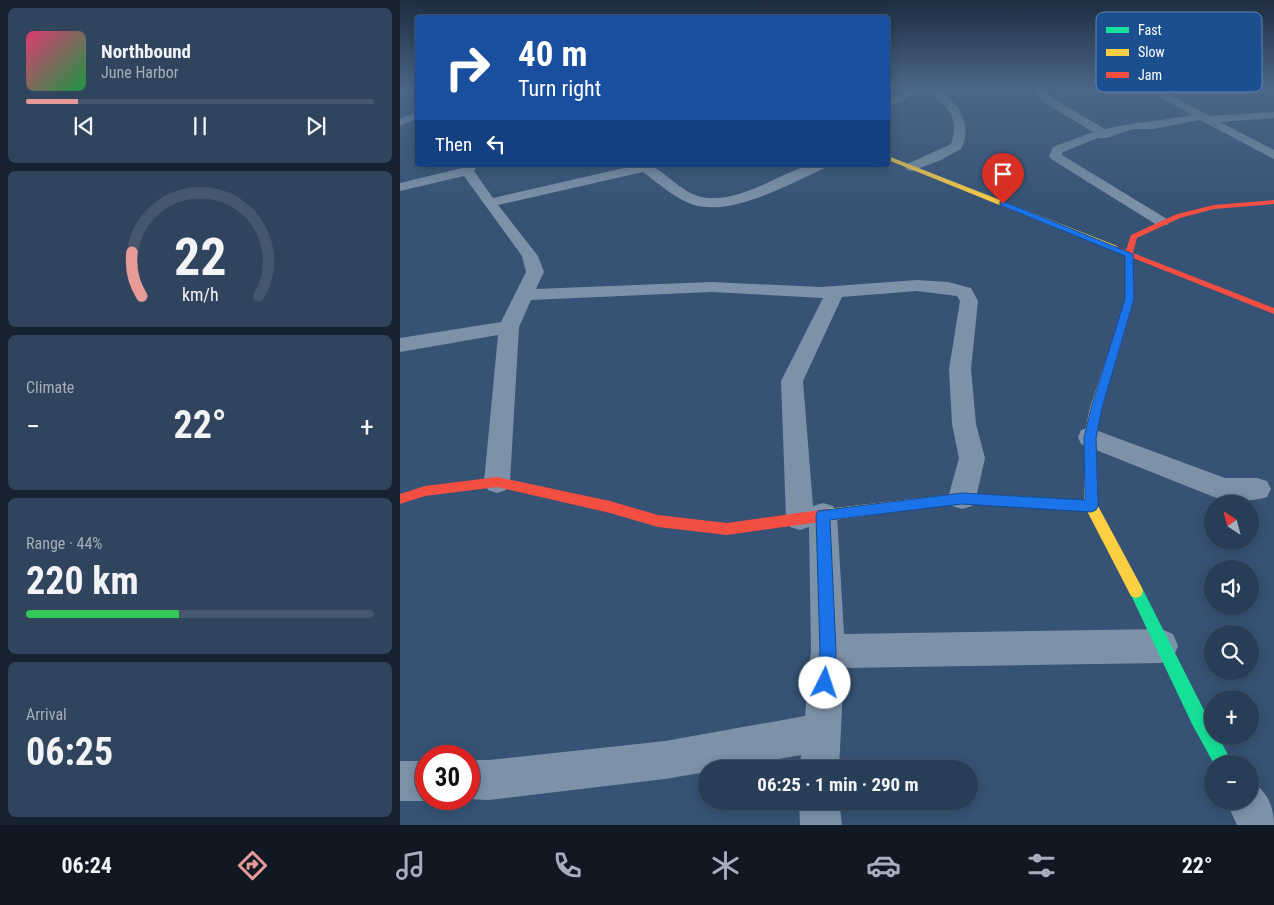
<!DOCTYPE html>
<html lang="en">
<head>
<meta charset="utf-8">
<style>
  :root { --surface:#283e57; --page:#30455d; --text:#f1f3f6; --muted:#a5aeba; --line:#44576d; --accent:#e69b98 }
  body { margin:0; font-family:"Roboto Condensed",sans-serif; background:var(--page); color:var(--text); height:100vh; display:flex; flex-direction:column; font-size:19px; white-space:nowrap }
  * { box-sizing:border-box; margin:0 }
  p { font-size:16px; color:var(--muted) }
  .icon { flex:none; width:28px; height:28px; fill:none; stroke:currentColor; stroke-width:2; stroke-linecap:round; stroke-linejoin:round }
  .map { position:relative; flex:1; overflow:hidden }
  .panel { display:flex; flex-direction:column; gap:8px; padding:8px; background:#162230; width:400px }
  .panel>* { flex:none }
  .hud { position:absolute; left:15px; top:15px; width:475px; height:152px; border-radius:5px; box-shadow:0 2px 12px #0003,0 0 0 1px var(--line); background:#1a4fa0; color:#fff; overflow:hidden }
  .needle { width:32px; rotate:324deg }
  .controls { position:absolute; left:804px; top:495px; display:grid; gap:10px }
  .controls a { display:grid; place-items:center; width:55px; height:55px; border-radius:50%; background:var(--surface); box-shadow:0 2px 12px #0003,0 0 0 1px var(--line); font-size:25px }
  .speed { position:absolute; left:15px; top:745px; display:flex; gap:10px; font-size:25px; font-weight:700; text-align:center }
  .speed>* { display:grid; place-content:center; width:65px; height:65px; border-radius:50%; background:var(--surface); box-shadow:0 2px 12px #0003,0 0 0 1px var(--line); line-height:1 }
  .speed .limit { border:8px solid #d22; background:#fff; color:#111 }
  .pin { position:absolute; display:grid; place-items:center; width:42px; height:42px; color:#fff; margin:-51px -21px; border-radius:50% 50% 50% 0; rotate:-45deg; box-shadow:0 0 5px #0007 }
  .pin .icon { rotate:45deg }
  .me { position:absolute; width:55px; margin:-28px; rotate:4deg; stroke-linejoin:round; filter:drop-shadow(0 0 4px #0008) }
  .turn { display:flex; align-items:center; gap:18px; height:105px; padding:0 20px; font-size:22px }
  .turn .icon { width:65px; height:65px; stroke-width:2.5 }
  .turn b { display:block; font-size:35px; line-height:42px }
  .then { display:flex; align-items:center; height:48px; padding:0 20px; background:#0003; gap:10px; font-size:19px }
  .big { font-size:38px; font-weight:700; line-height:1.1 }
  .panel .widget { flex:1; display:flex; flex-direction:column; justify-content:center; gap:8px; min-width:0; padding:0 18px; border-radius:8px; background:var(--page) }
  .panel .dial { align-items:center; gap:0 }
  .dial svg { height:130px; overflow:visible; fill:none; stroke:var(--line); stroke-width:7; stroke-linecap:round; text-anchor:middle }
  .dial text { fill:var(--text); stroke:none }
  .song { display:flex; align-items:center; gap:15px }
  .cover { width:60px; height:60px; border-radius:8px; background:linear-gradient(135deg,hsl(340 70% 55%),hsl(140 70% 35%)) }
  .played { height:5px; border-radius:2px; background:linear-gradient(90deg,var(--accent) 15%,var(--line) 15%) }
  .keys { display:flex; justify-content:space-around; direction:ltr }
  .heat { display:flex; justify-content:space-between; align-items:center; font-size:28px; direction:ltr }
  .charge { height:8px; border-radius:4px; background:linear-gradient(90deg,#34c759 44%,var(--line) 0) }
  .trip { position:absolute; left:298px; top:760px; width:280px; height:50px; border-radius:25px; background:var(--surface); box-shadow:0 2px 12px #0003,0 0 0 1px var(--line); font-weight:700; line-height:50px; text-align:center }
  .tabs { display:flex; height:80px; justify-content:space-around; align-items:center; background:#101923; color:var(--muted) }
  .tabs .icon { width:35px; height:35px }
  .tabs .active { color:var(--accent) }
  .tabs b { font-size:22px; color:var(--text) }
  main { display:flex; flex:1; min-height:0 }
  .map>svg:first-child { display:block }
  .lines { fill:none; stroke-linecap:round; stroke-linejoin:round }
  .street { fill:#7d92a8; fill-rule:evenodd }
  .fast { fill:#16e098; fill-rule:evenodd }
  .slow { fill:#ffcf43; fill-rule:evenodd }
  .jam { fill:#f24e42; fill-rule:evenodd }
  .route { fill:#1a73e8; stroke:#114b97 }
  .key { fill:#1b4f8f; stroke:#5f84b1; stroke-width:1 }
  .key-label { font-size:14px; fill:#fff }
</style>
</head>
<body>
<main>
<section class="panel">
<div class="widget">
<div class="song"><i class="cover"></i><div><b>Northbound</b><p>June Harbor</p></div></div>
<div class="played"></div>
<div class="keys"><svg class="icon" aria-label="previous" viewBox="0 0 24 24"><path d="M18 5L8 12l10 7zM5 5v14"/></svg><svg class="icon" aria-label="pause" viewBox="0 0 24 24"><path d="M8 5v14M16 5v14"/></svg><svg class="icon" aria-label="next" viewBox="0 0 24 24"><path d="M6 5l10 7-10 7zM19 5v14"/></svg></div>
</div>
<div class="widget dial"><svg viewBox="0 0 100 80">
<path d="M14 69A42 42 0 1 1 86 69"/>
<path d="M14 69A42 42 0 0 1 8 42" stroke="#e69b98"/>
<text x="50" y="56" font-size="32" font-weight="700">22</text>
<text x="50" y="72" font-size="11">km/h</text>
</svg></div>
<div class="widget"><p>Climate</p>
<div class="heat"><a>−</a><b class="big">22°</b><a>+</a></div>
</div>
<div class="widget"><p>Range · 44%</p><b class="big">220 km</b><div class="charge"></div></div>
<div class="widget"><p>Arrival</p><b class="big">06:25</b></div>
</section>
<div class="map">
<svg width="874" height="825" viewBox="0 0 874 825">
  <rect width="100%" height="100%" fill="#365274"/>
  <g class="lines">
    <!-- street -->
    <g class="street">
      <polygon points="0,89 18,89 18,90 0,93"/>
      <polygon points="511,89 524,89 488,107 488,100"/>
      <path d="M 529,89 L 540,89 C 558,104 574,126 561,149 L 541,160 L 512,171 L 507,170 L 505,167 L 507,164 L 551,144 C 561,116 546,108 529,89 Z"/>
      <path d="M 631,89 L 642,89 L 652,98 L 705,129 C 734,122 763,121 792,115 L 746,89 L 759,89 L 809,116 L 874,112 L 874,118 L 820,122 L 874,150 L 874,159 L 800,120 L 753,129 L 733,129 L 706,138 L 698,138 L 663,152 L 662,155 L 767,219 L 770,222 L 767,225 L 757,225 L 651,159 L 649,156 L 653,147 L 693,132 L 644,102 Z"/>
      <polygon points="18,111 18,118 0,126 0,119"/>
      <path d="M 64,165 L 78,165 L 74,171 L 93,198 L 237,165 C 242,165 248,164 252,166 C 271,176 285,197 309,198 C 344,200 375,176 407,166 C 413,164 420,165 427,165 L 425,168 C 389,184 330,218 291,204 C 273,197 258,183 243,172 L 98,205 L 138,256 L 144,272 L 136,289 L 311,282 L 421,287 L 517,280 L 548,282 L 571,288 L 578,301 L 571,369 L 576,424 L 585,458 L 576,498 L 572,506 L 562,509 L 552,506 L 548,498 L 559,458 L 552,424 L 549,369 L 560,301 L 557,296 L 517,291 L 442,297 L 403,381 L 413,506 L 423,503 L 433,506 L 437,515 L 444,634 L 761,629 L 773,634 L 778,646 L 773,658 L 761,663 L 444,668 L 439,769 L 399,769 L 401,755 L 323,769 L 306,769 L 306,772 L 265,779 L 89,800 L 66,799 L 69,799 L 69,760 L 89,760 L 265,741 L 405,716 L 411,651 L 409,527 L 400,530 L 390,527 L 386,518 L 381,381 L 423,298 L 311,292 L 131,300 L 119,327 L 110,482 L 106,490 L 97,493 L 88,490 L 84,482 L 98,335 L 0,352 L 0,338 L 101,322 L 126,272 L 122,256 L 64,176 L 0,191 L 0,183 L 62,168 Z"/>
      <path d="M 690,428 L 825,478 L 857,478 L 867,481 L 871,489 L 867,497 C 851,502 830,502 814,497 L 681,444 L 678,437 L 681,430 Z"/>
      <polygon points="0,761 26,761 26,799 31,799 26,801 0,801"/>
      <path d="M 850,782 C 867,789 874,807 874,825 L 837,825 L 826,801 L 850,801 Z"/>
      <polygon points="399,801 439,801 442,825 400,825"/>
    </g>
    <!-- fast -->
    <polygon class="fast" points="736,584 741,586 812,726 812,736 818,736 833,764 814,764 792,724 729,591 731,586"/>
    <!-- slow -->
    <g class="slow">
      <polygon points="488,156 717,246 718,248 711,250 488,160"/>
      <polygon points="729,270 733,273 734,299 702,408 696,437 698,506 741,586 743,591 741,596 736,598 731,596 687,511 562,503 427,521 422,519 420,515 422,511 427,509 562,493 684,500 684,437 690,408 726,299 725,273"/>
    </g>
    <!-- jam -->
    <g class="jam">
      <polygon points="874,200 874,204 814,209 780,218 737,238 733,253 874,308 874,314 733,258 733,273 729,276 726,275 725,255 710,248 714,246 726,250 731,235 777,214 814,205"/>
      <polygon points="97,477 210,501 258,515 327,523 427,509 432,511 434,515 432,519 427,521 327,535 258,527 210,513 97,487 25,496 0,504 0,494 25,486"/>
    </g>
  </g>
  <!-- sky -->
  <linearGradient id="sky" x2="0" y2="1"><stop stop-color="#1e2d40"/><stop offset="0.43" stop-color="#4c6688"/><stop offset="1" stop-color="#4c6688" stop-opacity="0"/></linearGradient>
  <rect width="874" height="205" fill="url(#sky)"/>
  <!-- route -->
  <polygon class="route" points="600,202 605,202 733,254 734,299 702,408 696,438 698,506 696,510 691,512 562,504 430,520 436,651 434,683 431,689 425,692 419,689 417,683 420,651 416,515 418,511 562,493 685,500 684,438 691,408 725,299 725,256 600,205"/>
  <!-- legend -->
  <rect x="696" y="12" width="166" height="80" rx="8" class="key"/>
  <rect x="706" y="27" width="23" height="6" fill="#16e098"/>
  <rect x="706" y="49" width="23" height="7" fill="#ffcf43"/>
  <rect x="706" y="72" width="23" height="6" fill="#f24e42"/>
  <g class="key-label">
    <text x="738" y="35">Fast</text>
    <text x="738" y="57">Slow</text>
    <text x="738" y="80">Jam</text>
  </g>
</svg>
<div class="controls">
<a><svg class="needle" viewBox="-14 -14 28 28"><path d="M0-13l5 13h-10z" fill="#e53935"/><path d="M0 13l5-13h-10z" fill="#a5aeba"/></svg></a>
<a><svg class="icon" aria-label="sound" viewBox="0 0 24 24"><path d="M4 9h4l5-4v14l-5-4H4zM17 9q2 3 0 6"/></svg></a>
<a><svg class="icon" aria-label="search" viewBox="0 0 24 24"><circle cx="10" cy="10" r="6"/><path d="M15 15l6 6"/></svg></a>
<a>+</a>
<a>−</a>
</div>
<div class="speed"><div class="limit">30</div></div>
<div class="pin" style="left:603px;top:204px;background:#d93025"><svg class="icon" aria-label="arrive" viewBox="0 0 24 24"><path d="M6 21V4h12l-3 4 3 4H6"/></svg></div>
<svg class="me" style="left:425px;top:683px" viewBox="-20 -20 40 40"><circle r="19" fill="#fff"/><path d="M0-13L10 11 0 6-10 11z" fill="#1a73e8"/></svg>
<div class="trip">06:25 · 1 min · 290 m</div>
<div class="hud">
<div class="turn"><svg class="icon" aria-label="right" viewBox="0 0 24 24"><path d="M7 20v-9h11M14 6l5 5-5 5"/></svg><div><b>40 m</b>Turn right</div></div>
<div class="then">Then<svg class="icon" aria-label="left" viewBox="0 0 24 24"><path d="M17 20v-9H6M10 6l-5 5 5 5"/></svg></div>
</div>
</div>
</main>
<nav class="tabs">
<b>06:24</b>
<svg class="icon active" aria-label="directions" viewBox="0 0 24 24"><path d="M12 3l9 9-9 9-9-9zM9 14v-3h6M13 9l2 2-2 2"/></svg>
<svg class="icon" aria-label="music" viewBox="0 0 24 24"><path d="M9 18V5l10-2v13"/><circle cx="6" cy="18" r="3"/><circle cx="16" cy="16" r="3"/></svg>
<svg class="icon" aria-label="phone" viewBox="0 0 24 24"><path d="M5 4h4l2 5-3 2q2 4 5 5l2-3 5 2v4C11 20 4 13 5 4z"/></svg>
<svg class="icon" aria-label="climate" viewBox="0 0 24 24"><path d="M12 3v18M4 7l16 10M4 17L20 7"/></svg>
<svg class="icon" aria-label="car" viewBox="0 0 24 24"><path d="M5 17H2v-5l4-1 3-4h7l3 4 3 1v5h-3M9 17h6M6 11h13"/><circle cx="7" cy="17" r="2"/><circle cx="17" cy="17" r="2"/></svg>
<svg class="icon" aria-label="filters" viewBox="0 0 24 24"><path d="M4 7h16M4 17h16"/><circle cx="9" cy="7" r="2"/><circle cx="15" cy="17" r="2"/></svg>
<b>22°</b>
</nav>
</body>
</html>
